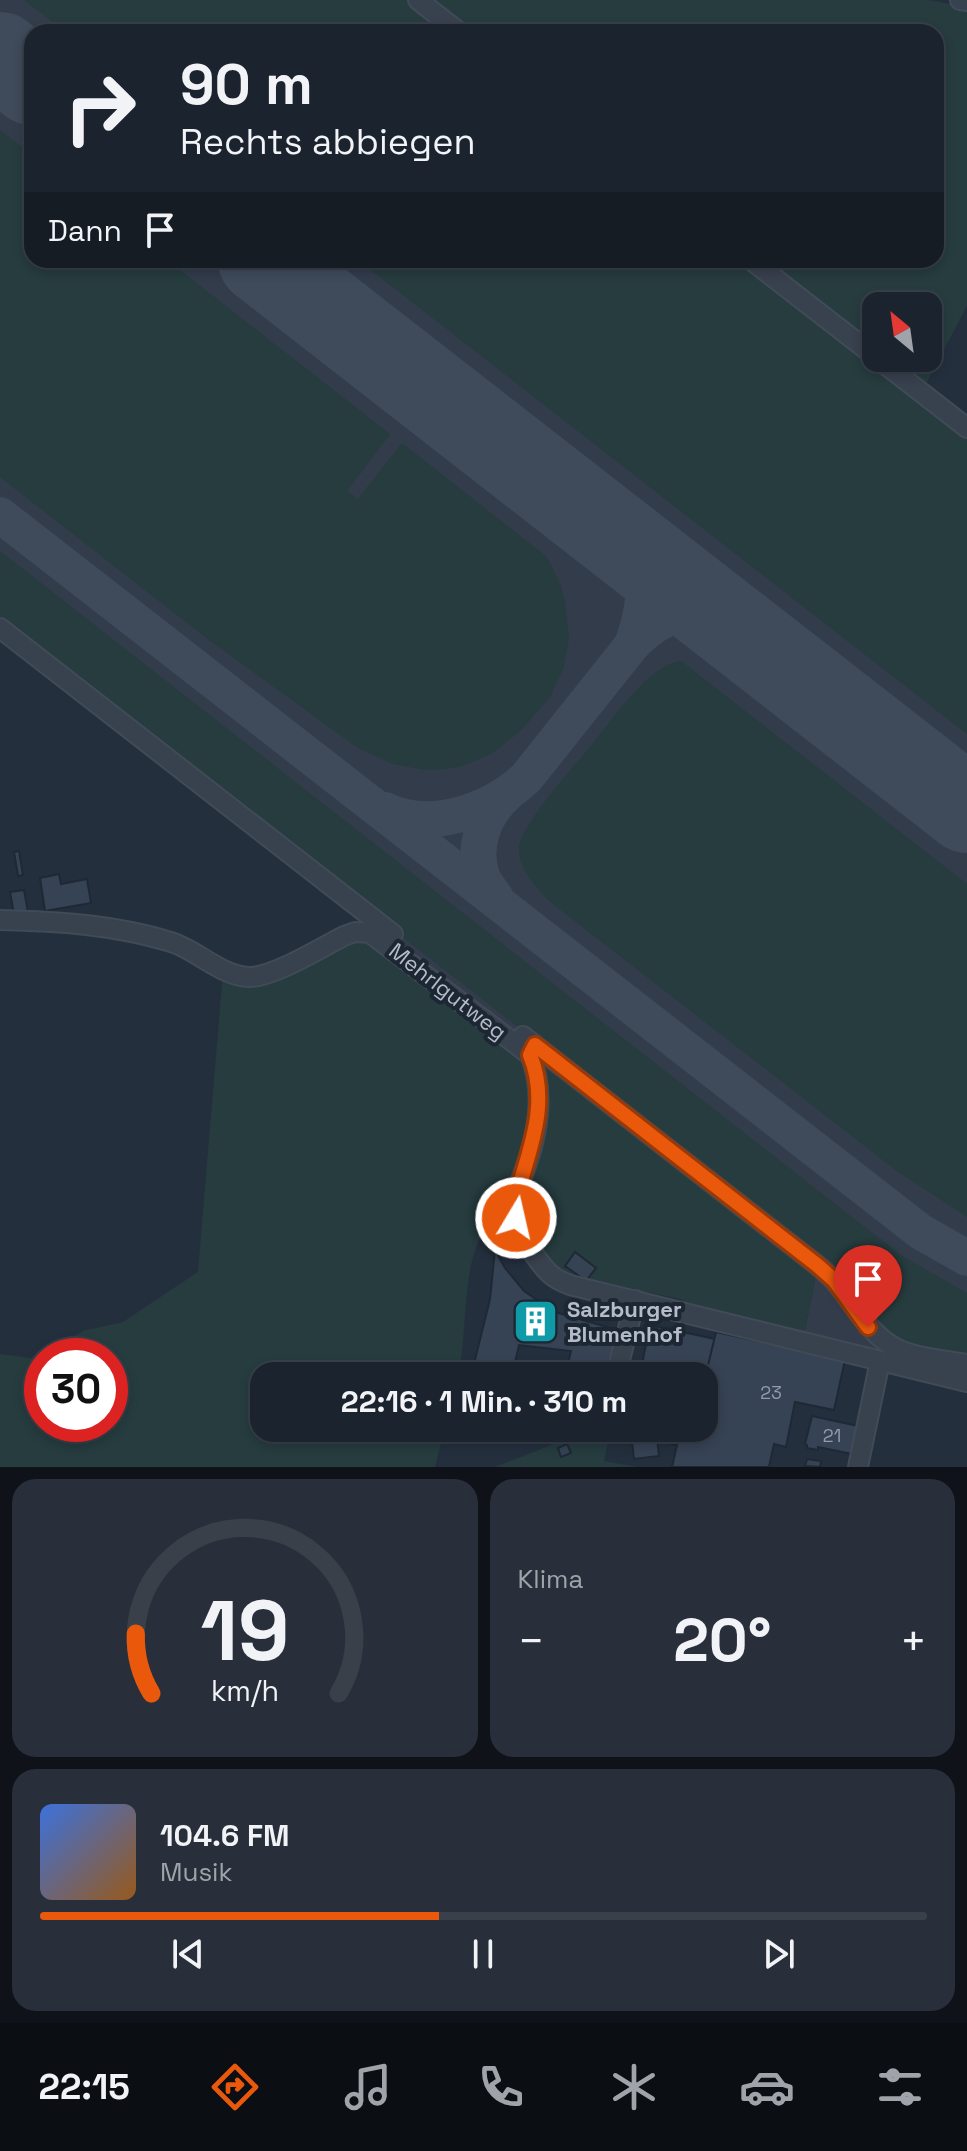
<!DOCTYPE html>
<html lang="de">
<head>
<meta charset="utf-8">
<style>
  :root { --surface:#1b232e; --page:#282f3a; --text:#f1f3f6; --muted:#a0a4aa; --line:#39404a; --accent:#ea580c }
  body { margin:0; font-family:"Space Grotesk",sans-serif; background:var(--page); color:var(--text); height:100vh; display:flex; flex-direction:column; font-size:30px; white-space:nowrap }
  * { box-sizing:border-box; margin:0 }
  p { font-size:26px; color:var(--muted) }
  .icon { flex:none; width:44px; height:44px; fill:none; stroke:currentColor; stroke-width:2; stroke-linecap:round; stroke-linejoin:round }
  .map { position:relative; height:1467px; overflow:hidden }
  .panel { display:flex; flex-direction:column; gap:12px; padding:12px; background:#0f1319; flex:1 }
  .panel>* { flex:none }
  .banner { position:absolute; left:24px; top:24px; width:920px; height:244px; border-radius:24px; box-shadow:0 4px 12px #0003,0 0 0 2px var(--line); background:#1b232e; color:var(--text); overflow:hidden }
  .needle { width:52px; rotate:331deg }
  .controls { position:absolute; left:862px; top:292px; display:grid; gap:16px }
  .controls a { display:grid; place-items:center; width:80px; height:80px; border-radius:16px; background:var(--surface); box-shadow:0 4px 12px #0003,0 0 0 2px var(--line); font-size:40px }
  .speed { position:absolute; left:24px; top:1338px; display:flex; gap:16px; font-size:40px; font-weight:700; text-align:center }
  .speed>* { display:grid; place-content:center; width:104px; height:104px; border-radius:50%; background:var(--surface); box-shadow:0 4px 12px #0003,0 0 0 2px var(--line); line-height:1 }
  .speed .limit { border:12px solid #d22; background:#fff; color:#111 }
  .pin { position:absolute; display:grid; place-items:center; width:68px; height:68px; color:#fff; margin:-82px -34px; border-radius:50% 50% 50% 0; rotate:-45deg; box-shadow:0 0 8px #0007 }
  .pin .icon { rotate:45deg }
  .me { position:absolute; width:88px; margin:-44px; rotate:9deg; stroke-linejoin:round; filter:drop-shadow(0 0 6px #0008) }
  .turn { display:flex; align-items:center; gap:28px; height:168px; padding:0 24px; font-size:36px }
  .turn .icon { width:104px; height:104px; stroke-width:2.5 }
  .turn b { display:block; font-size:56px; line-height:68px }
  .then { display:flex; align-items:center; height:76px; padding:0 24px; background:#0003; gap:16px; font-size:30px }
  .big { font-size:60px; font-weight:800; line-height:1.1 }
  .panel .tile { flex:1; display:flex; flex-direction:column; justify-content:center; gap:12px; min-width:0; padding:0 28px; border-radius:24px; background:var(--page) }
  .panel .dial { align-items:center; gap:0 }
  .dial svg { height:208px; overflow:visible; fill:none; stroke:var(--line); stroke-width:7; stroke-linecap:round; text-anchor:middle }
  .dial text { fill:var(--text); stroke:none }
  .song { display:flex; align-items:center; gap:24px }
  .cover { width:96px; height:96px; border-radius:12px; background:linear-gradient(135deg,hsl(220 70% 55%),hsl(30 70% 35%)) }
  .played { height:8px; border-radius:4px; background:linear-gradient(90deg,var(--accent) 45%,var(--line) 45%) }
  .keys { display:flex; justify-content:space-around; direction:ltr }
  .heat { display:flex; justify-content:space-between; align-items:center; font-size:44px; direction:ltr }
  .panel .tiles { flex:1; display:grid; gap:12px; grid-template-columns:1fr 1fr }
  .tile:last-child { grid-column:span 2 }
  .trip { position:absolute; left:250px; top:1362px; width:468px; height:80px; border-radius:24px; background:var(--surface); box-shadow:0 4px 12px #0003,0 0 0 2px var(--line); font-weight:800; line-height:80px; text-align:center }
  .dock { display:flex; height:128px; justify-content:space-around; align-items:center; background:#0b0e12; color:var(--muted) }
  .dock .icon { width:56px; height:56px }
  .dock .active { color:var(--accent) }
  .dock b { font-size:36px; color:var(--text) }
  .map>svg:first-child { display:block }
  .airport { fill:#323c4b }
  .green { fill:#263c3f; fill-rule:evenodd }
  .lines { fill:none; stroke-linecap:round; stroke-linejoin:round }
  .taxiway { stroke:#3f4a5a; stroke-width:36 }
  .runway { stroke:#3f4a5a; stroke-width:88 }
  .building { fill:#364354; stroke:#1f2835; stroke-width:2 }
  .minor-casing { stroke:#414a57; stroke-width:22 }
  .minor { stroke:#38414e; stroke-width:18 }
  .route-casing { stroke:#983908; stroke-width:20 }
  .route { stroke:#ea580c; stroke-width:14 }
  .labels { text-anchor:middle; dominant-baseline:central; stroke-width:8; stroke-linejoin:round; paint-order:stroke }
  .number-label { font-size:18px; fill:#929caa }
  .street-label { font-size:22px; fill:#b4bcc9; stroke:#1d2633 }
  .poi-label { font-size:22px; font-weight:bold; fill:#b4bcc9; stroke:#1d2633; text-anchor:start }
</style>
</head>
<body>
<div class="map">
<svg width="967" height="1467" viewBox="0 0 967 1467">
  <rect width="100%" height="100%" fill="#242f3e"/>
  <!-- airport -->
  <polygon class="airport" points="0,0 425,0 467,32 32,32 32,260 758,260 967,423 967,1372 804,1335 816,1274 0,634"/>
  <!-- green -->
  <g class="green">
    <polygon points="24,0 410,0 451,32 66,32"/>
    <polygon points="427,0 928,0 967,7 967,306 925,386 888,358 928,358 928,306 876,306 876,348 762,260 936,260 936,32 468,32"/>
    <polygon points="0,130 32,155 32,260 167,260 390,434 347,491 358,499 402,443 547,557 561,586 565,602 569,638 566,654 563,669 550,697 521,730 493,753 462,766 447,769 426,770 393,764 358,748 209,640 0,477"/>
    <polygon points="358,260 744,260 967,434 967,734"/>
    <polygon points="0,551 862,1225 904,1257 967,1293 967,1361 895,1343 815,1258 0,624"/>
    <path d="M 681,661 L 967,884 L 967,1217 L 897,1171 L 549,901 C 536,887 514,864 520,843 C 529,815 574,767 593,743 C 607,726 620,707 636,691 C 648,678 663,663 681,661 Z"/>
    <path d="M 355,934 L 535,1053 L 816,1274 L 804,1335 L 688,1305 L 680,1299 L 647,1292 L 629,1293 L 564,1277 L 552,1269 L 521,1219 L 497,1218 C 492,1222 487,1227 484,1232 C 461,1265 468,1336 458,1376 L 264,1376 L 264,1428 L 445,1428 L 435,1467 L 0,1467 L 0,1354 L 32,1358 L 51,1344 L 73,1337 L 83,1331 L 123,1322 L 198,1272 L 223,972 L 237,979 ZM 42,1356 L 110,1356 L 110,1424 L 42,1424 Z"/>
    <polygon points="594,1428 611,1428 604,1461 637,1467 495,1467"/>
  </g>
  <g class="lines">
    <!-- taxiway -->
    <g class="taxiway">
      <polyline points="0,515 921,1232 967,1258"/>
      <path d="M 617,536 C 650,574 648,598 632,645"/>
      <path d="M 385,810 C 431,832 490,811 526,778 L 632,645 C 663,614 678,612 720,616"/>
      <path d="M 496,898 C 491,891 485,883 482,876 C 472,846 484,814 507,794"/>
    </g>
    <!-- runway -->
    <g class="runway">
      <polyline points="0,56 32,81"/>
      <polyline points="262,260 967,809"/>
    </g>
  </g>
  <!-- building -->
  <g class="building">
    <polygon points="19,851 23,875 18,876 14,852"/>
    <polygon points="59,874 61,884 87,879 91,903 45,911 40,878"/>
    <polygon points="24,890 28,912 14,914 10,892"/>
    <polygon points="495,1250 505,1268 524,1291 555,1312 621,1331 611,1373 568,1363 571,1351 519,1345 512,1376 471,1376 490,1299"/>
    <polygon points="575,1252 596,1268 586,1281 565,1266"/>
    <polygon points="650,1325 715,1339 705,1382 704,1376 675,1376 641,1369"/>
    <polygon points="716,1332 845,1360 834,1410 795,1402 786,1447 774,1444 769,1467 672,1467 677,1445 671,1444 674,1428 704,1428 704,1382"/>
    <polygon points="643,1369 675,1376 642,1376"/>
    <polygon points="812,1416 858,1426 852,1454 818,1447 818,1450 807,1448 807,1445 805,1444"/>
    <polygon points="657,1439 659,1456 634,1459 632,1442"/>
    <polygon points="567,1444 571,1453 561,1457 558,1448"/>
    <polygon points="807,1459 821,1461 820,1467 805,1466"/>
  </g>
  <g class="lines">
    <defs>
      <g id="minor">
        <polyline points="418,0 459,32"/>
        <polyline points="960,0 967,1"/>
        <polyline points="751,260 876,357"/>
        <polyline points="877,358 967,428"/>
        <polyline points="0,628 393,934"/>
        <path d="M 0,920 C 57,921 116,925 171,942 C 197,950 221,976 249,977 C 272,978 322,947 344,936 L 355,932 L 370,933 L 530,1055 C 545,1091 538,1133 525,1169 C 521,1181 512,1197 513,1210 C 514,1227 537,1261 549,1273 C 555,1279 562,1282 570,1285 L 967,1382"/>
        <path d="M 523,1036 L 817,1265 C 823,1270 830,1276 835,1282 C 854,1304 867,1332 894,1347 C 913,1358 945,1360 967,1364"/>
        <polyline points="616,1376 635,1300"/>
        <polyline points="496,1433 510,1428"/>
        <polyline points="858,1467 880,1361"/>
      </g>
    </defs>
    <!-- minor casing -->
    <use href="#minor" class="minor-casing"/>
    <!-- minor -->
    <use href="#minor" class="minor"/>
  </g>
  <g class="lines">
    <defs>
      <path id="route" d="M 516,1218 L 513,1209 C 525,1158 552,1108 530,1055 L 535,1045 L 817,1265 L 834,1280 L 868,1327"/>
    </defs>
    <!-- route casing -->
    <use href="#route" class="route-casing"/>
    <!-- route -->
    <use href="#route" class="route"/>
  </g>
  <!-- icons -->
  <defs>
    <symbol id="building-square" viewBox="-11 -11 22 22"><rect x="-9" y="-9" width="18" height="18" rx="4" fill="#0f9aa8" stroke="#1d2633"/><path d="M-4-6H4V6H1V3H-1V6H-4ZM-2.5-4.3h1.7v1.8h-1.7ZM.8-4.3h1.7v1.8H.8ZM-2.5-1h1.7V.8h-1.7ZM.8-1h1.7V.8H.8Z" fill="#fff"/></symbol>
  </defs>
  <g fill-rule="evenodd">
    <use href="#building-square" x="510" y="1296" width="51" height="51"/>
  </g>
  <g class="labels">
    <!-- number labels -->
    <g class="number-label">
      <text x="771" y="1392">23</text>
      <text x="832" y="1435">21</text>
    </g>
    <!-- street labels -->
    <g class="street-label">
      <text transform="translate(448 991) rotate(38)">Mehrlgutweg</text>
    </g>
    <!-- poi labels -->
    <g class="poi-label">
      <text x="567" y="1309">Salzburger<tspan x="567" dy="25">Blumenhof</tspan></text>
    </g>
  </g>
</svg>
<div class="controls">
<a><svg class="needle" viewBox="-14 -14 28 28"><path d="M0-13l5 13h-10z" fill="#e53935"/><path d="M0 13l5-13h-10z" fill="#a0a4aa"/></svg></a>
</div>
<div class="speed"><div class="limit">30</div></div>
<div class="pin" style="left:868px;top:1327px;background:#d93025"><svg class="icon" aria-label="arrive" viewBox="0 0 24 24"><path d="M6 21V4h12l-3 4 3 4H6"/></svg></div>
<svg class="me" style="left:516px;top:1218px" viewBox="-20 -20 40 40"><circle r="17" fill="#ea580c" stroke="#fff" stroke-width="3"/><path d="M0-11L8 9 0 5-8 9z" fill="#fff"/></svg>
<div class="trip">22:16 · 1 Min. · 310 m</div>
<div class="banner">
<div class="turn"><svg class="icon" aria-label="right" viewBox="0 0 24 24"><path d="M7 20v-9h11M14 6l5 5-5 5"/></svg><div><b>90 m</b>Rechts abbiegen</div></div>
<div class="then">Dann<svg class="icon" aria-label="arrive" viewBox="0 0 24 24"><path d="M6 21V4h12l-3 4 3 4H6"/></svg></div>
</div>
</div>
<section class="panel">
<div class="tiles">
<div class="tile dial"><svg viewBox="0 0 100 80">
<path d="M14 69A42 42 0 1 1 86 69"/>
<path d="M14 69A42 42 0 0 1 8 46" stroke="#ea580c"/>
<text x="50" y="56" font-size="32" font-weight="700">19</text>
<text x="50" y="72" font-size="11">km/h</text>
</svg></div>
<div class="tile"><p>Klima</p>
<div class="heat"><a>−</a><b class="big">20°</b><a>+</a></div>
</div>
<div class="tile">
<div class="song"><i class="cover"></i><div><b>104.6 FM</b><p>Musik</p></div></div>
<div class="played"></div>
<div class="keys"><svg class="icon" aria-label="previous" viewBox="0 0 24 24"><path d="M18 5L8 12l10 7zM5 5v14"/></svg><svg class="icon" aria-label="pause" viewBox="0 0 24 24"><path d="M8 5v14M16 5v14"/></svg><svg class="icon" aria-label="next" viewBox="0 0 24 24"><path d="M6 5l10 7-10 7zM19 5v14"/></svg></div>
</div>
</div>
</section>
<nav class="dock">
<b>22:15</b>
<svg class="icon active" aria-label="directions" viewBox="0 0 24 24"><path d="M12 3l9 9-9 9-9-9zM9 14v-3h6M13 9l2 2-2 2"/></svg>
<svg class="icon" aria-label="music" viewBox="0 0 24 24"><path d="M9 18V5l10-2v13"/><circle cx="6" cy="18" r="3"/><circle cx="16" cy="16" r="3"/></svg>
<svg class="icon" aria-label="phone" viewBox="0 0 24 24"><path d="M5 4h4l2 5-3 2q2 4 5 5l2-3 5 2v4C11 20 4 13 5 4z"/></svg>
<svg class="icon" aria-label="climate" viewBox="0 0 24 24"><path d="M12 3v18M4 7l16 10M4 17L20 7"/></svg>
<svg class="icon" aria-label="car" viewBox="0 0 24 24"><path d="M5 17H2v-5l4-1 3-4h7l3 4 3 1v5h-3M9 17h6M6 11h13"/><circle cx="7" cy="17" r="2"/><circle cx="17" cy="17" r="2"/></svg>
<svg class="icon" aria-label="filters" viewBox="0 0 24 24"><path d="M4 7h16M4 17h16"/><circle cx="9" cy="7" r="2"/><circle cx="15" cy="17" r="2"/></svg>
</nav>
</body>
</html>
